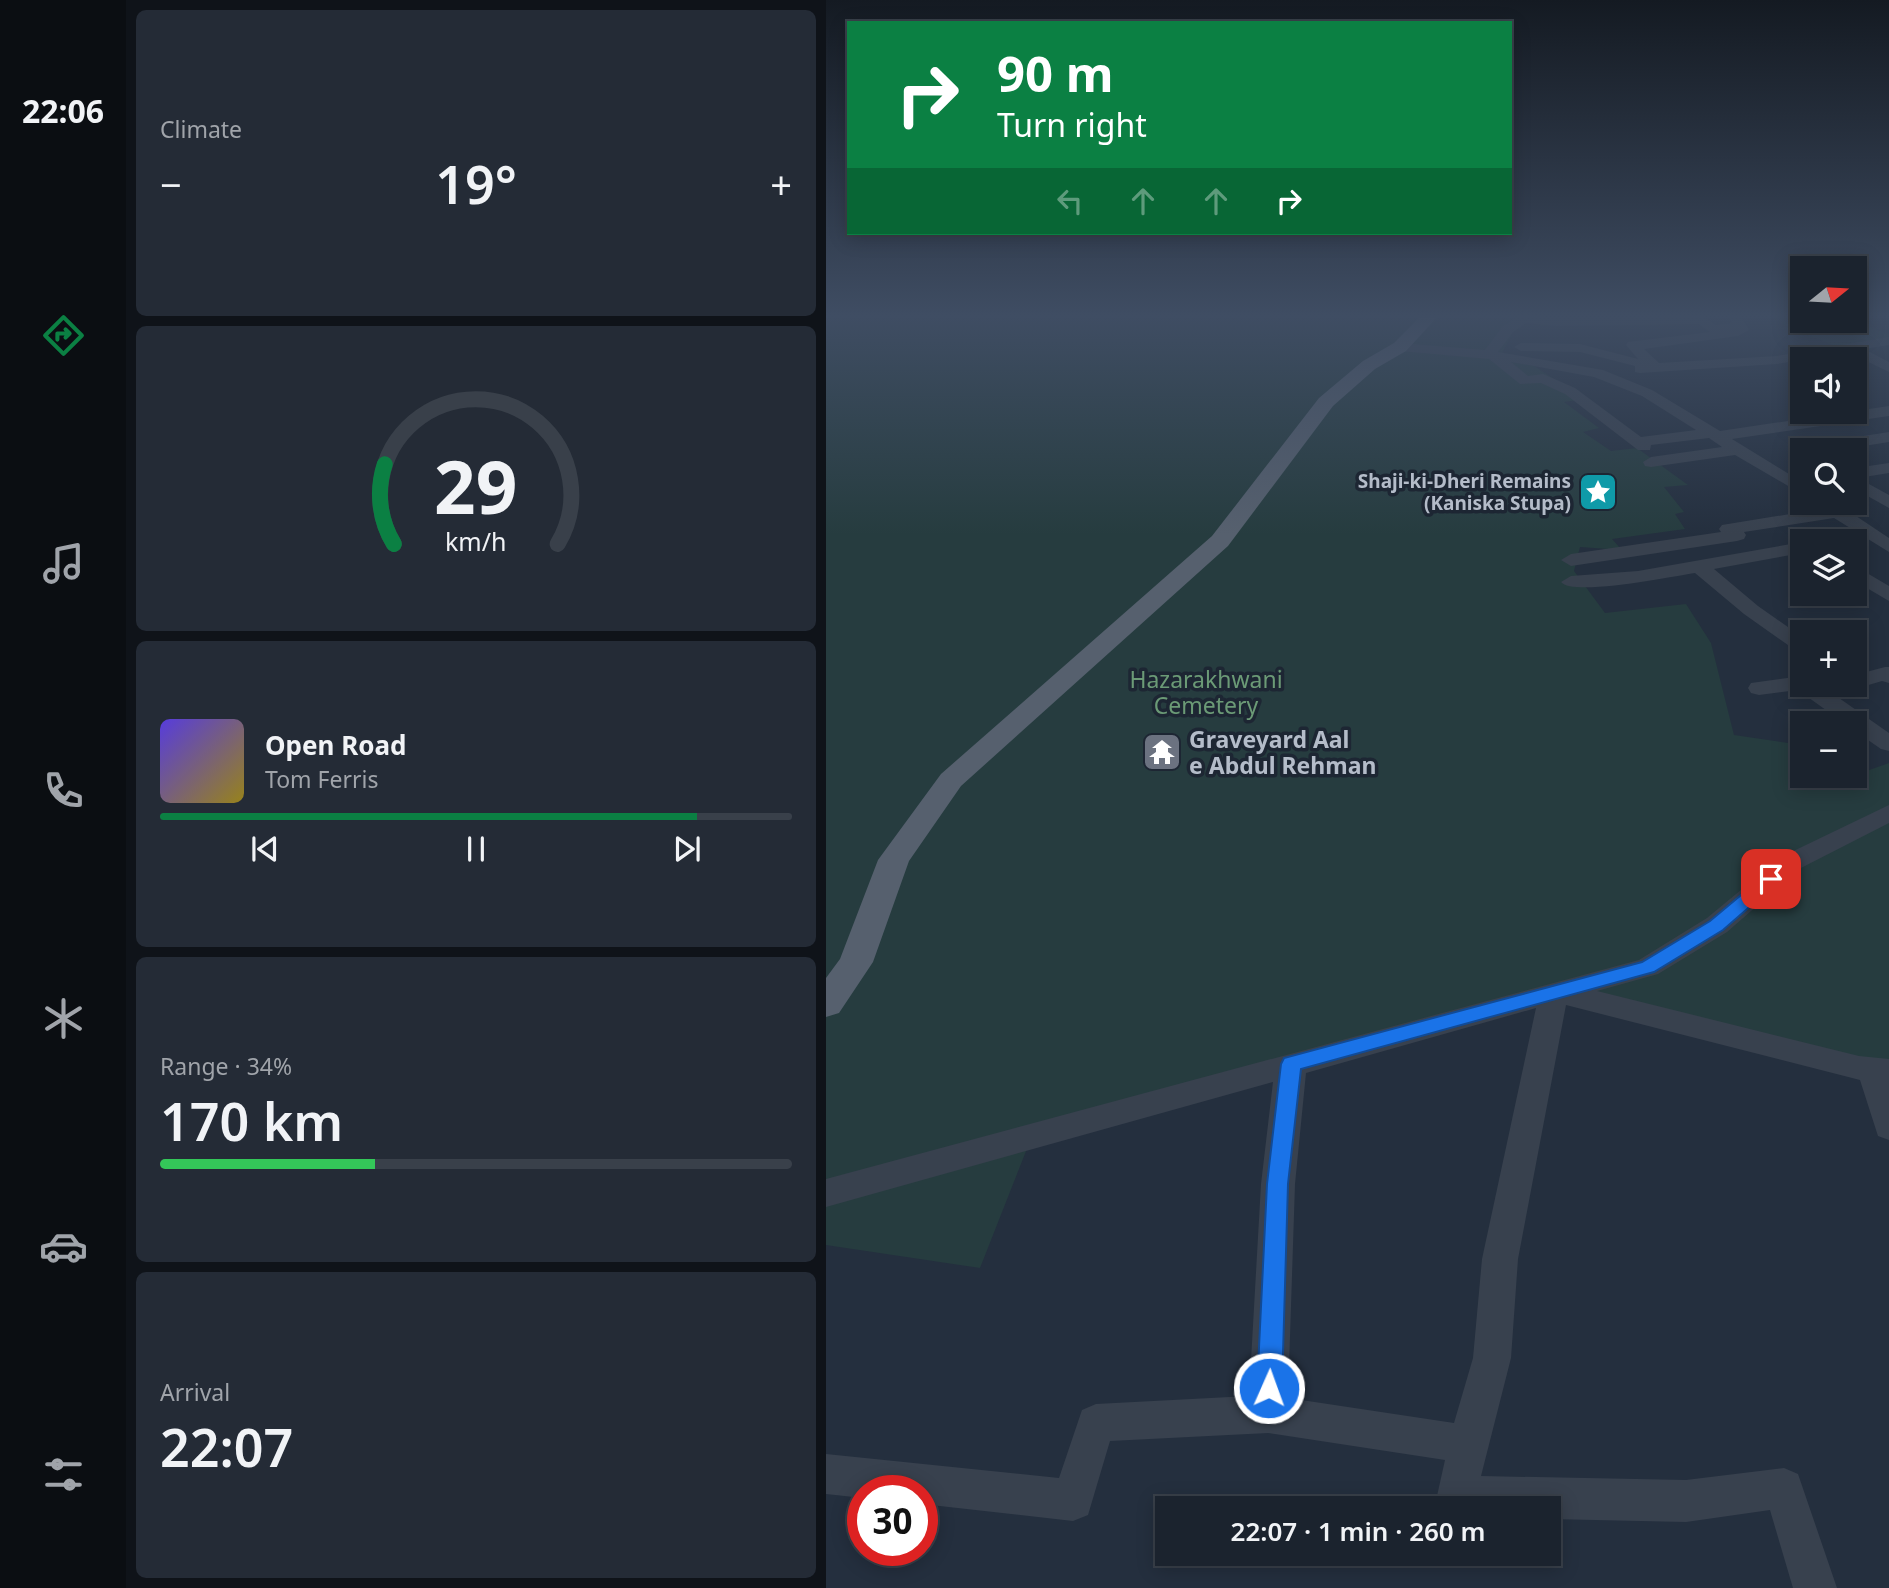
<!DOCTYPE html>
<html lang="en">
<head>
<meta charset="utf-8">
<style>
  :root { --surface:#1b232e; --page:#242b36; --text:#f1f3f6; --muted:#a0a4aa; --line:#39404a; --accent:#0b8043 }
  body { margin:0; font-family:"Noto Sans",sans-serif; background:var(--page); color:var(--text); height:100vh; display:flex; flex-direction:column; font-size:26px; white-space:nowrap }
  * { box-sizing:border-box; margin:0 }
  p { font-size:23px; color:var(--muted) }
  .icon { flex:none; width:38px; height:38px; fill:none; stroke:currentColor; stroke-width:2; stroke-linecap:round; stroke-linejoin:round }
  .map { position:relative; flex:1; overflow:hidden }
  .side { display:flex; flex-direction:column; gap:10px; padding:10px; background:#0f1319; width:700px }
  .side>* { flex:none }
  .banner { position:absolute; left:21px; top:21px; width:665px; height:214px; border-radius:0px; box-shadow:0 4px 18px #0003,0 0 0 2px var(--line); background:#0b8043; color:#fff; overflow:hidden }
  .needle { width:46px; rotate:72deg }
  .controls { position:absolute; left:964px; top:256px; display:grid; gap:14px }
  .controls a { display:grid; place-items:center; width:77px; height:77px; border-radius:0px; background:var(--surface); box-shadow:0 4px 18px #0003,0 0 0 2px var(--line); font-size:35px }
  .speed { position:absolute; left:21px; top:1475px; display:flex; gap:14px; font-size:35px; font-weight:700; text-align:center }
  .speed>* { display:grid; place-content:center; width:91px; height:91px; border-radius:50%; background:var(--surface); box-shadow:0 4px 18px #0003,0 0 0 2px var(--line); line-height:1 }
  .speed .limit { border:10px solid #d22; background:#fff; color:#111 }
  .pin { position:absolute; display:grid; place-items:center; width:60px; height:60px; color:#fff; margin:-30px; border-radius:14px; box-shadow:0 4px 10px #0006 }
  .me { position:absolute; width:77px; margin:-38px; rotate:2deg; stroke-linejoin:round; filter:drop-shadow(0 0 5px #0008) }
  .turn { display:flex; align-items:center; gap:24px; height:147px; padding:0 35px; font-size:32px }
  .turn .icon { width:91px; height:91px; stroke-width:2.5 }
  .turn b { display:block; font-size:49px; line-height:60px }
  .lanes { display:flex; align-items:center; height:66px; padding:0 35px; background:#0003; justify-content:center; gap:35px; direction:ltr }
  .lanes .off { opacity:.35 }
  .big { font-size:52px; font-weight:600; line-height:1.1 }
  .side .tile { flex:1; display:flex; flex-direction:column; justify-content:center; gap:10px; min-width:0; padding:0 24px; border-radius:10px; background:var(--page) }
  .side .dial { align-items:center; gap:0 }
  .dial svg { height:182px; overflow:visible; fill:none; stroke:var(--line); stroke-width:7; stroke-linecap:round; text-anchor:middle }
  .dial text { fill:var(--text); stroke:none }
  .song { display:flex; align-items:center; gap:21px }
  .cover { width:84px; height:84px; border-radius:10px; background:linear-gradient(135deg,hsl(250 70% 55%),hsl(50 70% 35%)) }
  .played { height:7px; border-radius:4px; background:linear-gradient(90deg,var(--accent) 85%,var(--line) 85%) }
  .keys { display:flex; justify-content:space-around; direction:ltr }
  .heat { display:flex; justify-content:space-between; align-items:center; font-size:38px; direction:ltr }
  .charge { height:10px; border-radius:5px; background:linear-gradient(90deg,#34c759 34%,var(--line) 0) }
  .trip { position:absolute; left:329px; top:1496px; width:406px; height:70px; border-radius:0px; background:var(--surface); box-shadow:0 4px 18px #0003,0 0 0 2px var(--line); font-weight:600; line-height:70px; text-align:center }
  main { display:flex; flex:1; min-height:0 }
  .tabs { display:flex; flex-direction:column; width:126px; justify-content:space-around; align-items:center; background:#0b0e12; color:var(--muted) }
  .tabs .icon { width:49px; height:49px }
  .tabs .current { color:var(--accent) }
  .tabs b { font-size:32px; color:var(--text) }
  .map>svg:first-child { display:block }
  .green { fill:#263c3f }
  .lines { fill:none; stroke-linecap:round; stroke-linejoin:round }
  .minor { fill:#38414e; fill-rule:evenodd }
  .major { fill:#56606e; fill-rule:evenodd }
  .route { fill:#1a73e8; stroke:#114b97; stroke-width:2 }
  .labels { text-anchor:middle; dominant-baseline:central; stroke-width:7; stroke-linejoin:round; paint-order:stroke }
  .far-poi-label { font-size:19px; font-weight:bold; fill:#b4bcc9; stroke:#1d2633; text-anchor:end }
  .park-label { font-size:23px; fill:#6b9a76; stroke:#1d2633 }
  .poi-label { font-size:23px; font-weight:bold; fill:#b4bcc9; stroke:#1d2633; text-anchor:start }
</style>
</head>
<body>
<main>
<nav class="tabs">
<b>22:06</b>
<svg class="icon current" aria-label="directions" viewBox="0 0 24 24"><path d="M12 3l9 9-9 9-9-9zM9 14v-3h6M13 9l2 2-2 2"/></svg>
<svg class="icon" aria-label="music" viewBox="0 0 24 24"><path d="M9 18V5l10-2v13"/><circle cx="6" cy="18" r="3"/><circle cx="16" cy="16" r="3"/></svg>
<svg class="icon" aria-label="phone" viewBox="0 0 24 24"><path d="M5 4h4l2 5-3 2q2 4 5 5l2-3 5 2v4C11 20 4 13 5 4z"/></svg>
<svg class="icon" aria-label="climate" viewBox="0 0 24 24"><path d="M12 3v18M4 7l16 10M4 17L20 7"/></svg>
<svg class="icon" aria-label="car" viewBox="0 0 24 24"><path d="M5 17H2v-5l4-1 3-4h7l3 4 3 1v5h-3M9 17h6M6 11h13"/><circle cx="7" cy="17" r="2"/><circle cx="17" cy="17" r="2"/></svg>
<svg class="icon" aria-label="filters" viewBox="0 0 24 24"><path d="M4 7h16M4 17h16"/><circle cx="9" cy="7" r="2"/><circle cx="15" cy="17" r="2"/></svg>
</nav>
<section class="side">
<div class="tile"><p>Climate</p>
<div class="heat"><a>−</a><b class="big">19°</b><a>+</a></div>
</div>
<div class="tile dial"><svg viewBox="0 0 100 80">
<path d="M14 69A42 42 0 1 1 86 69"/>
<path d="M14 69A42 42 0 0 1 10 34" stroke="#0b8043"/>
<text x="50" y="56" font-size="32" font-weight="700">29</text>
<text x="50" y="72" font-size="11">km/h</text>
</svg></div>
<div class="tile">
<div class="song"><i class="cover"></i><div><b>Open Road</b><p>Tom Ferris</p></div></div>
<div class="played"></div>
<div class="keys"><svg class="icon" aria-label="previous" viewBox="0 0 24 24"><path d="M18 5L8 12l10 7zM5 5v14"/></svg><svg class="icon" aria-label="pause" viewBox="0 0 24 24"><path d="M8 5v14M16 5v14"/></svg><svg class="icon" aria-label="next" viewBox="0 0 24 24"><path d="M6 5l10 7-10 7zM19 5v14"/></svg></div>
</div>
<div class="tile"><p>Range · 34%</p><b class="big">170 km</b><div class="charge"></div></div>
<div class="tile"><p>Arrival</p><b class="big">22:07</b></div>
</section>
<div class="map">
<svg width="1063" height="1588" viewBox="0 0 1063 1588">
  <rect width="100%" height="100%" fill="#242f3e"/>
  <!-- green -->
  <g class="green">
    <polygon points="0,313 714,313 687,332 673,359 708,366 759,399 738,402 773,428 757,432 785,451 811,448 862,485 838,487 858,512 849,514 859,529 786,539 796,550 754,547 748,571 779,613 860,604 885,643 908,735 976,745 976,775 1029,775 1063,763 1063,1071 728,991 206,1136 154,1268 0,1245"/>
    <polygon points="939,313 976,313 976,320 1023,320 1063,334 1063,343 1025,352 964,328"/>
  </g>
  <g class="lines">
    <!-- minor -->
    <g class="minor">
      <path d="M 697,313 L 712,313 L 710,316 L 730,318 L 876,316 L 890,325 L 906,323 L 901,313 L 913,313 L 923,330 L 912,336 L 818,349 L 833,363 L 951,356 L 1063,337 L 1063,345 L 1038,349 L 1063,362 L 1063,372 L 1022,352 L 951,364 L 814,373 L 809,372 L 809,366 L 754,352 L 695,351 L 688,347 L 695,343 L 754,344 L 812,359 L 800,345 L 802,342 L 884,332 L 873,324 L 730,326 L 700,323 L 687,332 L 672,352 L 777,370 L 826,390 L 894,431 L 1063,406 L 1063,416 L 906,439 L 976,482 L 976,494 L 909,455 L 825,467 L 819,466 L 817,462 L 825,457 L 896,447 L 883,438 L 825,445 L 824,450 L 812,450 L 739,394 L 715,383 L 694,384 L 663,359 L 574,351 L 567,347 L 574,343 L 659,350 L 677,326 ZM 685,362 L 768,377 L 816,396 L 870,430 L 815,437 L 749,388 L 717,374 L 702,376 Z"/>
      <polygon points="1063,432 1063,442 1013,450 976,450 976,454 972,450 980,445"/>
      <polygon points="1063,463 1063,473 1032,478 1063,495 1063,508 1029,489 1029,468"/>
      <polygon points="990,502 1009,502 1063,538 1063,552 1008,518 918,532 920,535 918,539 911,541 745,566 735,560 745,554 895,532 893,529 896,525 902,524 995,509"/>
      <path d="M 976,542 L 976,553 L 888,569 L 932,606 L 976,637 L 976,652 L 969,650 L 918,614 L 869,573 C 848,576 747,597 735,582 L 745,576 L 812,571 Z"/>
      <polygon points="1029,566 1063,586 1063,601 1029,581"/>
      <polygon points="1059,667 1063,667 1063,683 1056,681 1029,689 1020,684 1029,684 1029,675"/>
      <polygon points="976,676 976,684 993,684 1063,733 1063,751 1055,749 1029,731 1029,723 1018,723 972,690 933,695 925,693 922,688 925,683"/>
      <path d="M 1063,805 L 1063,823 L 973,869 L 901,932 L 832,974 L 771,991 L 1033,1056 L 1063,1059 L 1063,1140 L 1052,1136 L 1034,1080 L 740,1005 L 692,1259 L 685,1358 L 655,1476 L 860,1480 L 958,1468 L 972,1474 L 1011,1588 L 967,1588 L 944,1510 L 860,1522 L 723,1519 L 723,1508 L 616,1508 L 611,1496 L 619,1460 L 442,1433 L 284,1441 L 262,1515 L 247,1521 L 96,1504 L 96,1491 L 37,1491 L 37,1498 L 0,1494 L 0,1454 L 233,1478 L 256,1410 L 270,1404 L 423,1396 L 435,1184 L 447,1082 L 0,1207 L 0,1179 L 813,960 L 881,918 L 955,857 ZM 710,1008 L 656,1259 L 647,1358 L 628,1423 L 462,1398 L 469,1184 L 480,1073 Z"/>
    </g>
    <!-- major -->
    <polygon class="major" points="598,313 615,313 580,351 549,369 507,406 402,546 135,786 83,861 47,962 13,1013 0,1017 0,978 14,959 52,860 115,774 386,536 493,398 537,361 568,343"/>
  </g>
  <!-- sky -->
  <linearGradient id="sky" x2="0" y2="1"><stop stop-color="#141a22"/><stop offset="0.59" stop-color="#3f4d63"/><stop offset="1" stop-color="#3f4d63" stop-opacity="0"/></linearGradient>
  <rect width="1063" height="535" fill="url(#sky)"/>
  <!-- route -->
  <polygon class="route" points="945,873 954,879 951,883 897,930 828,972 475,1069 462,1184 456,1388 452,1397 443,1400 434,1397 431,1388 441,1184 455,1064 458,1058 816,962 884,921 939,875"/>
  <!-- icons -->
  <defs>
    <symbol id="sight-square" viewBox="-11 -11 22 22"><rect x="-9" y="-9" width="18" height="18" rx="4" fill="#0f9aa8" stroke="#1d2633"/><path d="M0-6L1.8-2.2L6-1.7L2.9 1.2L3.7 5.4L0 3.3L-3.7 5.4L-2.9 1.2L-6-1.7L-1.8-2.2Z" fill="#fff"/></symbol>
    <symbol id="temple-square" viewBox="-11 -11 22 22"><rect x="-9" y="-9" width="18" height="18" rx="4" fill="#6b7280" stroke="#1d2633"/><path d="M0-6L5-2H3V0L6.5 2.5H4V6H1.5V3h-3V6H-4V2.5H-6.5L-3 0V-2H-5Z" fill="#fff"/></symbol>
  </defs>
  <g fill-rule="evenodd">
    <use href="#sight-square" x="750" y="470" width="44" height="44"/>
    <use href="#temple-square" x="314" y="730" width="44" height="44"/>
  </g>
  <g class="labels">
    <!-- far-poi labels -->
    <g class="far-poi-label">
      <text x="745" y="481">Shaji-ki-Dheri Remains<tspan x="745" dy="22">(Kaniska Stupa)</tspan></text>
    </g>
    <!-- park labels -->
    <g class="park-label">
      <text x="380" y="679">Hazarakhwani<tspan x="380" dy="26">Cemetery</tspan></text>
    </g>
    <!-- poi labels -->
    <g class="poi-label">
      <text x="363" y="739">Graveyard Aal<tspan x="363" dy="26">e Abdul Rehman</tspan></text>
    </g>
  </g>
</svg>
<div class="controls">
<a><svg class="needle" viewBox="-14 -14 28 28"><path d="M0-13l5 13h-10z" fill="#e53935"/><path d="M0 13l5-13h-10z" fill="#a0a4aa"/></svg></a>
<a><svg class="icon" aria-label="sound" viewBox="0 0 24 24"><path d="M4 9h4l5-4v14l-5-4H4zM17 9q2 3 0 6"/></svg></a>
<a><svg class="icon" aria-label="search" viewBox="0 0 24 24"><circle cx="10" cy="10" r="6"/><path d="M15 15l6 6"/></svg></a>
<a><svg class="icon" aria-label="layers" viewBox="0 0 24 24"><path d="M12 4l9 5-9 5-9-5zM3 14l9 5 9-5"/></svg></a>
<a>+</a>
<a>−</a>
</div>
<div class="speed"><div class="limit">30</div></div>
<div class="pin" style="left:945px;top:879px;background:#d93025"><svg class="icon" aria-label="arrive" viewBox="0 0 24 24"><path d="M6 21V4h12l-3 4 3 4H6"/></svg></div>
<svg class="me" style="left:443px;top:1388px" viewBox="-20 -20 40 40"><circle r="17" fill="#1a73e8" stroke="#fff" stroke-width="3"/><path d="M0-11L8 9 0 5-8 9z" fill="#fff"/></svg>
<div class="trip">22:07 · 1 min · 260 m</div>
<div class="banner">
<div class="turn"><svg class="icon" aria-label="right" viewBox="0 0 24 24"><path d="M7 20v-9h11M14 6l5 5-5 5"/></svg><div><b>90 m</b>Turn right</div></div>
<div class="lanes"><svg class="icon off" aria-label="left" viewBox="0 0 24 24"><path d="M17 20v-9H6M10 6l-5 5 5 5"/></svg><svg class="icon off" aria-label="ahead" viewBox="0 0 24 24"><path d="M12 20V5M6 11l6-6 6 6"/></svg><svg class="icon off" aria-label="ahead" viewBox="0 0 24 24"><path d="M12 20V5M6 11l6-6 6 6"/></svg><svg class="icon" aria-label="right" viewBox="0 0 24 24"><path d="M7 20v-9h11M14 6l5 5-5 5"/></svg></div>
</div>
</div>
</main>
</body>
</html>
